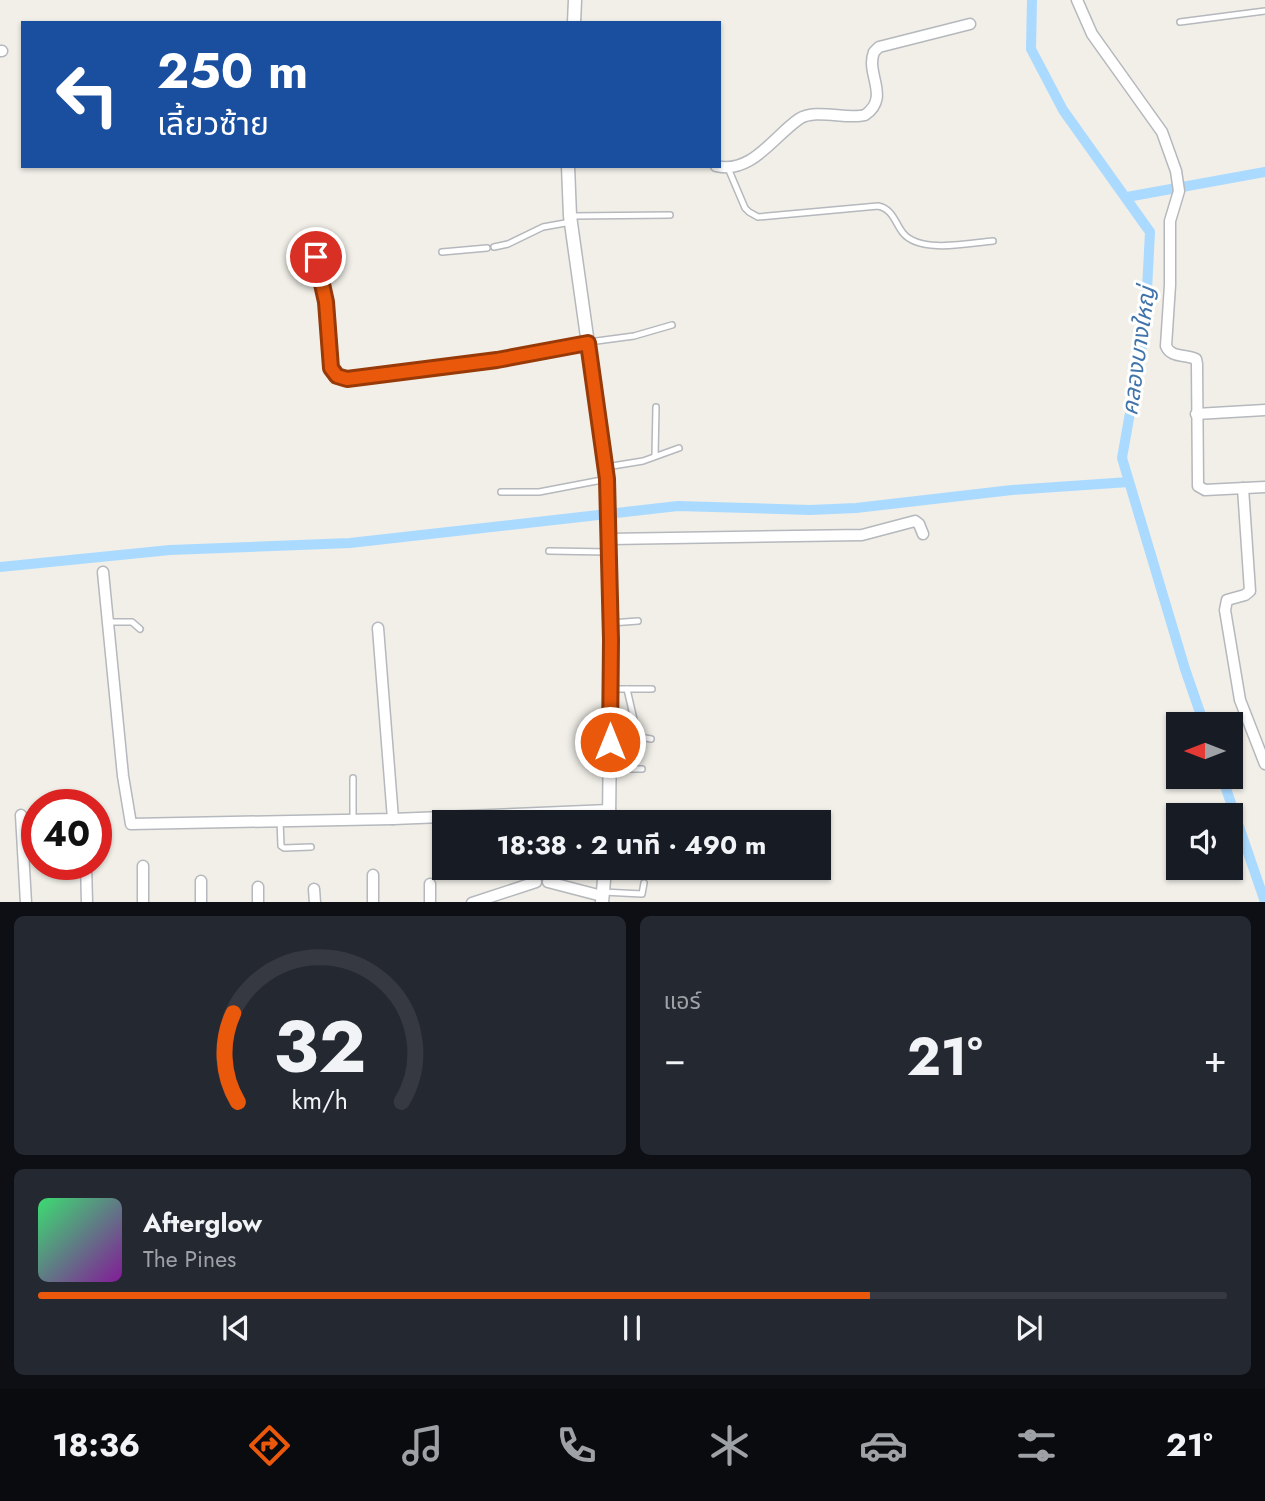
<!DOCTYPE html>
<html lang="th">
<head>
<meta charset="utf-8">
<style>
  :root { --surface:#171b24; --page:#242831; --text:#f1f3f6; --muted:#9ea1a6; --line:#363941; --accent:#ea580c }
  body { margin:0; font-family:Jost,"Noto Sans Thai",sans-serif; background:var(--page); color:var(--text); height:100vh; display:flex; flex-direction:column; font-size:26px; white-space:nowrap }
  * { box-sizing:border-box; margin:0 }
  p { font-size:23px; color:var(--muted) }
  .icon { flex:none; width:38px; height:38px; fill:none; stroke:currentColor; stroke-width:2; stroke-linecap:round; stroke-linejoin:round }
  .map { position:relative; height:902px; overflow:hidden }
  .drawer { display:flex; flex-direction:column; gap:14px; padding:14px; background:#0d0f14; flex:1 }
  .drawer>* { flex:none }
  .hud { position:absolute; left:21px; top:21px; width:700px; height:147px; border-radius:0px; box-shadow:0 2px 5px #0004; background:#1a4fa0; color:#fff; overflow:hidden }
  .needle { width:46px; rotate:270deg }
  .tools { position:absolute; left:1166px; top:712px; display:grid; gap:14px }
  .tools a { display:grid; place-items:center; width:77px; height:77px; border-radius:0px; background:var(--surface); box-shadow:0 2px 5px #0004; font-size:35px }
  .speed { position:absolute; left:21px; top:789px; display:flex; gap:14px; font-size:35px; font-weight:700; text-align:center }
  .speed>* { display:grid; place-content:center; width:91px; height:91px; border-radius:50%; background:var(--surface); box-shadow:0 2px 5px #0004; line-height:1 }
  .speed .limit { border:10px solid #d22; background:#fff; color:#111 }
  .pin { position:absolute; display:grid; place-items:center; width:60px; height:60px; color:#fff; margin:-30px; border:4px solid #fff; border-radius:50%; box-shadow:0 2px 7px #0007 }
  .me { position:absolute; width:77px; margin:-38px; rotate:0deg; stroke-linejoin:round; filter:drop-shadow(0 0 5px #0008) }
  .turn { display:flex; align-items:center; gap:24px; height:147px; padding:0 21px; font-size:32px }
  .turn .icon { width:91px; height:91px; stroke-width:2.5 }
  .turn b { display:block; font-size:49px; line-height:60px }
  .big { font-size:52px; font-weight:700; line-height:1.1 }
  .drawer .widget { flex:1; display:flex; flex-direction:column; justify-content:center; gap:10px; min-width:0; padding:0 24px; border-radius:10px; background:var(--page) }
  .drawer .dial { align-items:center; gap:0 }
  .dial svg { height:182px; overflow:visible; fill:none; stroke:var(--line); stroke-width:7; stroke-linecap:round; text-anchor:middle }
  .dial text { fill:var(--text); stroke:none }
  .song { display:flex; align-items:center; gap:21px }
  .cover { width:84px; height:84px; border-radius:10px; background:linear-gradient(135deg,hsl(140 70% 55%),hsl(290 70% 35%)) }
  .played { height:7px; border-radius:4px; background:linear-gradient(90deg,var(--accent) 70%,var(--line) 70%) }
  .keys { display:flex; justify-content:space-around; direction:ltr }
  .heat { display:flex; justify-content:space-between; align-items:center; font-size:38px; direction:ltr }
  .drawer .tiles { flex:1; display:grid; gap:14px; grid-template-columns:1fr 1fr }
  .widget:last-child { grid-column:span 2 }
  .trip { position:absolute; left:432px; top:810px; width:399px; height:70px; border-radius:0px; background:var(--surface); box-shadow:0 2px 5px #0004; font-weight:700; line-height:70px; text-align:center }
  .tab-bar { display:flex; height:112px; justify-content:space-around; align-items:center; background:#090b0e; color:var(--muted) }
  .tab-bar .icon { width:49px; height:49px }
  .tab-bar .current { color:var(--accent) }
  .tab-bar b { font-size:32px; color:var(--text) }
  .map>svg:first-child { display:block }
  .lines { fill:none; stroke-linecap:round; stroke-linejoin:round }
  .canal { stroke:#aadaff; stroke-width:10 }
  .service-casing { stroke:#b5b8bc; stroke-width:8 }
  .minor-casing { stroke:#b5b8bc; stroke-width:13 }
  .tertiary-casing { stroke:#b5b8bc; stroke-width:15 }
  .service { stroke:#fff; stroke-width:5 }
  .minor { stroke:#fff; stroke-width:10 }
  .tertiary { stroke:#fff; stroke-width:12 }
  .route-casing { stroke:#983908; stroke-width:18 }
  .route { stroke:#ea580c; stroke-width:12 }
  .labels { text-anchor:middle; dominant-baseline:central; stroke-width:6; stroke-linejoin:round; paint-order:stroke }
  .water-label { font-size:23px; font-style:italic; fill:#4174aa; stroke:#fff }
</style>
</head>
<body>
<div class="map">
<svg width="1265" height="903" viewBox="0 0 1265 903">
  <rect width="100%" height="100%" fill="#f1efe8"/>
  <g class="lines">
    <!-- canal -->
    <g class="canal">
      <polyline points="1032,0 1031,49 1063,110 1150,232 1145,328 1122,458 1185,669 1204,724"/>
      <polyline points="1127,197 1265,172"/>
      <polyline points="0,567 170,550 350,543 678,506 810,510 856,508 1012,490 1129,482"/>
      <polyline points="1222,777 1265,902"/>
    </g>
    <defs>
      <g id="service">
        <polyline points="1180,22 1265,11"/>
        <path d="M 728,168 L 745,208 L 749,212 L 758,217 L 878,206 C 893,209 895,223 903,233 C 920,254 970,243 993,241"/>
        <polyline points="572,216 670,215"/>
        <polyline points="494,247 508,244 543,227 571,222"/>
        <polyline points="442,252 487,248"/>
        <polyline points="589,342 634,336 672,325"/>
        <polyline points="655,456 656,407"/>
        <polyline points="606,467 643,461 679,448"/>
        <polyline points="501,492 539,492 607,479"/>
        <polyline points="549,551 609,552"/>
        <polyline points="108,622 132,622 140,629"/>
        <polyline points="611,623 638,621"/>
        <polyline points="611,689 652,689"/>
        <polyline points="627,689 637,733 640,737 651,739"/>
        <polyline points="610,769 642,769"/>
        <polyline points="353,778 353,819"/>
        <polyline points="280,820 281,846 284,848 311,847"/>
        <polyline points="603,892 642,894 644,883"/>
      </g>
      <g id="minor">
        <path d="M 1077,0 L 1092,34 L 1162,132 L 1176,171 L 1179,191 L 1170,221 L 1170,285 L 1166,346 C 1171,358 1184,354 1196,359 L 1197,364 L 1198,486 L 1205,490 L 1265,487"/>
        <polyline points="0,51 2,51"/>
        <path d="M 716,166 C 751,175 774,136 799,119 C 815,108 847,120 865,115 C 891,97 865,74 874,52 L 879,47 L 970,24"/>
        <path d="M 316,257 L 326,302 L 331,368 L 337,376 L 347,379 C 428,371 508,358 588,343"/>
        <polyline points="1196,414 1265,410"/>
        <polyline points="1243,488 1250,591 1245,595 1227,600 1225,610 1240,700 1265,764"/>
        <polyline points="609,539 862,535 915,521 919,524 923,534"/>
        <polyline points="103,572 123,776 131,824 393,819 610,810"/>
        <polyline points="378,628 393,819"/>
        <polyline points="21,815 26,903"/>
        <polyline points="86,864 87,903"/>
        <polyline points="143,866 143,903"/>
        <polyline points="373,875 373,903"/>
        <polyline points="548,882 602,896"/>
        <polyline points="430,884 430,903"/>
        <polyline points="258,887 258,903"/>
        <polyline points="314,889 315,903"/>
        <polyline points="201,903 201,881"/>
        <polyline points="472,903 536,882"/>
      </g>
      <g id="tertiary">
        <polyline points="574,23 575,0"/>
        <polyline points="568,166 570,216 607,479 611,640 609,822"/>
        <polyline points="602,903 605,868"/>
      </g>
    </defs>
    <!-- service casing -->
    <use href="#service" class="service-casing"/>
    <!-- minor casing -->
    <use href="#minor" class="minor-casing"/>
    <!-- tertiary casing -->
    <use href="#tertiary" class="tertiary-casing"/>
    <!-- service -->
    <use href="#service" class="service"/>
    <!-- minor -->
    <use href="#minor" class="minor"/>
    <!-- tertiary -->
    <use href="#tertiary" class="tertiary"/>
  </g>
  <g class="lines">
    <defs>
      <polyline id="route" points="316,257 326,302 331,368 337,376 347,379 497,360 588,343 607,479 611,640 610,742"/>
    </defs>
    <!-- route casing -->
    <use href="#route" class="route-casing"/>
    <!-- route -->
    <use href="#route" class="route"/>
  </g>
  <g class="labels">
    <!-- water labels -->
    <g class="water-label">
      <text transform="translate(1138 351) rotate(-82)">คลองบางใหญ่</text>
    </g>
  </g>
</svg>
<div class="tools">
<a><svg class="needle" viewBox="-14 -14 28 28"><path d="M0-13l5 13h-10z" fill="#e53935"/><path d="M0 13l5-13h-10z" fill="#9ea1a6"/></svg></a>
<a><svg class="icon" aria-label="sound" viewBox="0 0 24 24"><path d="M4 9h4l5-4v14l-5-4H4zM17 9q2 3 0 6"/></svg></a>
</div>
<div class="speed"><div class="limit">40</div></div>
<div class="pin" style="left:316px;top:257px;background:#d93025"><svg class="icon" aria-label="arrive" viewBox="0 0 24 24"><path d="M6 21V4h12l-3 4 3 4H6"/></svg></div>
<svg class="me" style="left:610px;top:742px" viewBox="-20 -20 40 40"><circle r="17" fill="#ea580c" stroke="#fff" stroke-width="3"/><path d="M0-11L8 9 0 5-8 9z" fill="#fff"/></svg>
<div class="trip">18:38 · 2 นาที · 490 m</div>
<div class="hud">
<div class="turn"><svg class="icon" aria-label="left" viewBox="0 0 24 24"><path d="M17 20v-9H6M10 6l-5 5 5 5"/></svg><div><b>250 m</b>เลี้ยวซ้าย</div></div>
</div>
</div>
<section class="drawer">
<div class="tiles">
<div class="widget dial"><svg viewBox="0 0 100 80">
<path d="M14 69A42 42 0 1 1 86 69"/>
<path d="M14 69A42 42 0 0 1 12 30" stroke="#ea580c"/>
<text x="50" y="56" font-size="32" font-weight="700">32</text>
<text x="50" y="72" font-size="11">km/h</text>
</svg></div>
<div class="widget"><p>แอร์</p>
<div class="heat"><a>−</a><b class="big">21°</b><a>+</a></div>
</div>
<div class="widget">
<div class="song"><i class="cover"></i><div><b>Afterglow</b><p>The Pines</p></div></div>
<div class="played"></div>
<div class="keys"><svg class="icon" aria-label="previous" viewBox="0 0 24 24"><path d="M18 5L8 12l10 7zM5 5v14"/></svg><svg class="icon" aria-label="pause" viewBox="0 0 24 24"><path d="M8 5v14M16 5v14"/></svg><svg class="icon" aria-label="next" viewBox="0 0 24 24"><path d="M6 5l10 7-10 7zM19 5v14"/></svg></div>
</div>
</div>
</section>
<nav class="tab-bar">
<b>18:36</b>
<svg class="icon current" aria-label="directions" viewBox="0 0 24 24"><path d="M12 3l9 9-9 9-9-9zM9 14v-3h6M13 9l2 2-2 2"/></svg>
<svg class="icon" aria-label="music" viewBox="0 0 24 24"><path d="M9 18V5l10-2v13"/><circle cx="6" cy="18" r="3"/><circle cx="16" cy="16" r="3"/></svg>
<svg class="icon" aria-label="phone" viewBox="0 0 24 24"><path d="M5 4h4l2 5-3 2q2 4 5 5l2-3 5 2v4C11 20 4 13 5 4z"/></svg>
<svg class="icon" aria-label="climate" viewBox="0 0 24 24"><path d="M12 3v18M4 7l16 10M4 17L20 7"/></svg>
<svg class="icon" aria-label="car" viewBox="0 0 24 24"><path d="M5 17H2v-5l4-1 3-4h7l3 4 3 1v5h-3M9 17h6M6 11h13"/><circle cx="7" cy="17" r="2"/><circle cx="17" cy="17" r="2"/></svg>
<svg class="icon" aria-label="filters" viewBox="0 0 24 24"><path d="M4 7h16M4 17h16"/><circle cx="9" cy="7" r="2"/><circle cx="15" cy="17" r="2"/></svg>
<b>21°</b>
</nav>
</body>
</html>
